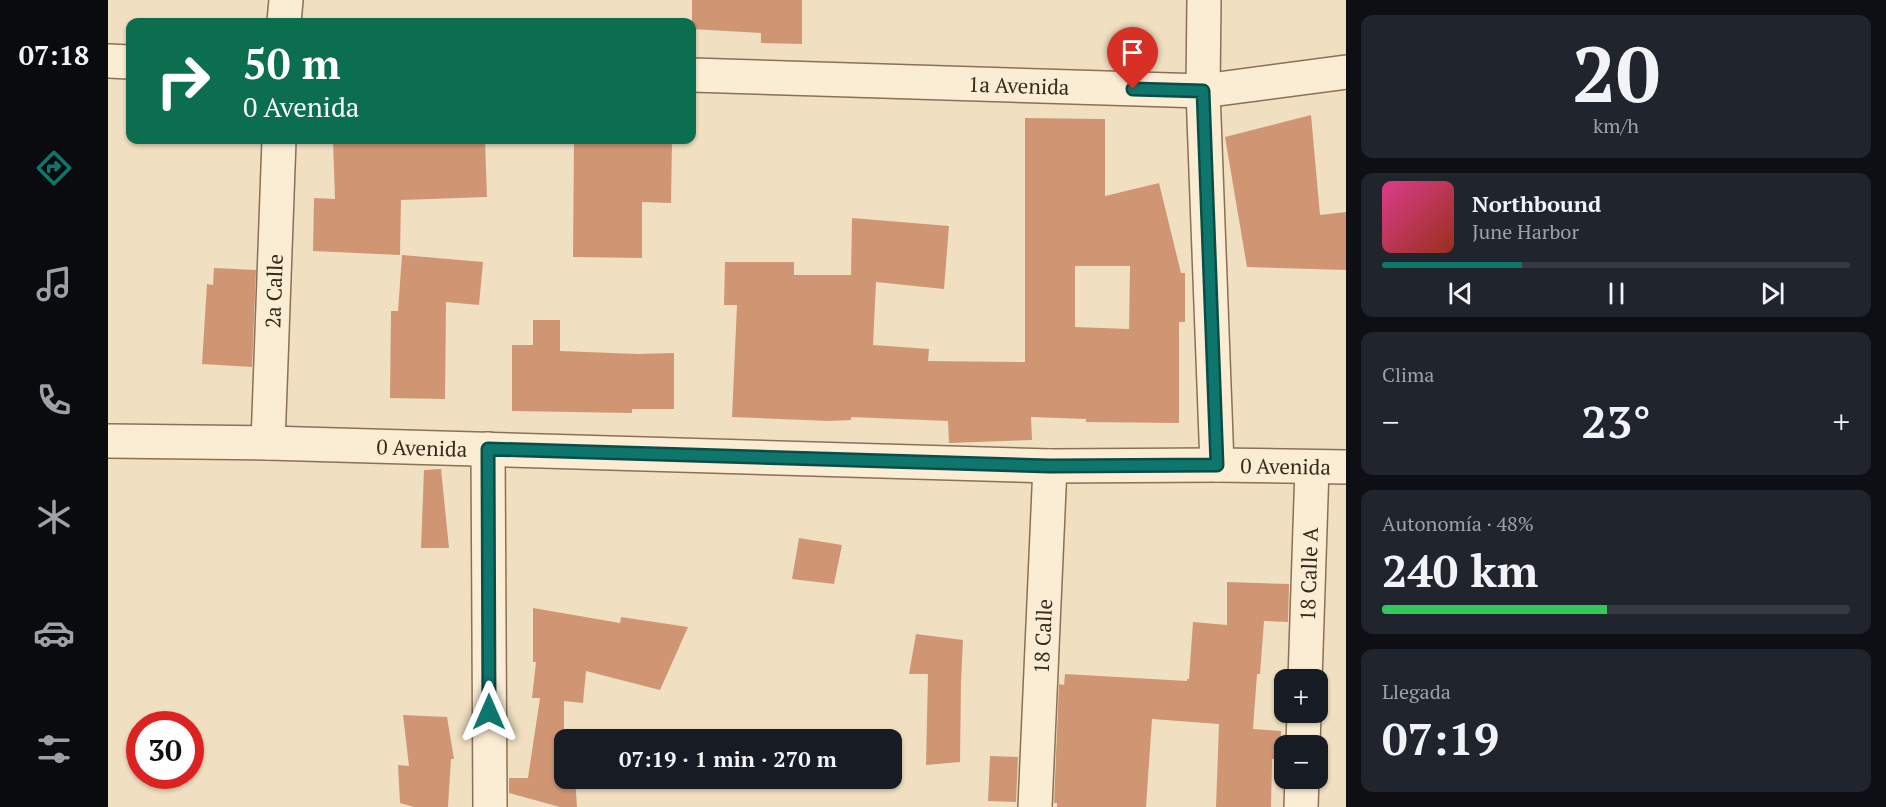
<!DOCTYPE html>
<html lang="es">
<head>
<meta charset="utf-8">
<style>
  :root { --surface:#171b24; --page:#20242c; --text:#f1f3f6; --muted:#9ea1a6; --line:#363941; --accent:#0f766e }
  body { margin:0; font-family:"PT Serif",serif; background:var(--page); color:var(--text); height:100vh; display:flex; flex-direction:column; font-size:22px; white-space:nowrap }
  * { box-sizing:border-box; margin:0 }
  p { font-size:20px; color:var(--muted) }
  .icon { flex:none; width:33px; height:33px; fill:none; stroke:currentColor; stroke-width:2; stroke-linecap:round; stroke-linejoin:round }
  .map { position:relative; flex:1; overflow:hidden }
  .side { display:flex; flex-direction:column; gap:15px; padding:15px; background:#0d0f14; width:540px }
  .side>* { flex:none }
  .banner { position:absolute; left:18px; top:18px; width:570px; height:126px; border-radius:12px; box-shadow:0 2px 4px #0004; background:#0b6e4f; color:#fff; overflow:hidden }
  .tools { position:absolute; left:1166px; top:669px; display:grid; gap:12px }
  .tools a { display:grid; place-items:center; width:54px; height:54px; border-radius:12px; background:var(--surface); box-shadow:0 2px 4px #0004; font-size:30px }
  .speed { position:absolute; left:18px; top:711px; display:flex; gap:12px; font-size:30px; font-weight:700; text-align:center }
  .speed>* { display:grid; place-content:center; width:78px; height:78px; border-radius:50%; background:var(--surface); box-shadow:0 2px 4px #0004; line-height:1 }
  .speed .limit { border:9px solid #d22; background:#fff; color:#111 }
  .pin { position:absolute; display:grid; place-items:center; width:51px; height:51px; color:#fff; margin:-62px -26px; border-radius:50% 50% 50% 0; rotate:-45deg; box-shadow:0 0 6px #0007 }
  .pin .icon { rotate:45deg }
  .me { position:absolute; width:66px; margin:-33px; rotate:0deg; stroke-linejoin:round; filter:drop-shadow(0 0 4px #0008) }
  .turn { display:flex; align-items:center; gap:21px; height:126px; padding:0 18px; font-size:27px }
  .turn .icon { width:78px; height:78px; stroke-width:2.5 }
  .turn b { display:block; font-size:42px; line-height:51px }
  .big { font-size:45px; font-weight:700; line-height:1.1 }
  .side .card { flex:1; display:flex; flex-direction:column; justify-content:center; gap:9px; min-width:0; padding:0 21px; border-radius:12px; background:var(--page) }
  .side .dial { align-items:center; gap:0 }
  .dial b { font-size:78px; line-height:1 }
  .song { display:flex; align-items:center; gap:18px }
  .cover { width:72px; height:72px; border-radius:9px; background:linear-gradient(135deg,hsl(330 70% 55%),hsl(10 70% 35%)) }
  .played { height:6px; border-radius:3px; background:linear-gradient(90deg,var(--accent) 30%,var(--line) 30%) }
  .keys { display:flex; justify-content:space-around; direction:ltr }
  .heat { display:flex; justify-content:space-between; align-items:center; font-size:33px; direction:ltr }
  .charge { height:9px; border-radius:4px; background:linear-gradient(90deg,#34c759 48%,var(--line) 0) }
  .trip { position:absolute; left:446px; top:729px; width:348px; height:60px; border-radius:12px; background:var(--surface); box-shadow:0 2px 4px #0004; font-weight:700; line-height:60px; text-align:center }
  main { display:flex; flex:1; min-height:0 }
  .tab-bar { display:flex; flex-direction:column; width:108px; justify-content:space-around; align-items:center; background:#090b0e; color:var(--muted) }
  .tab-bar .icon { width:42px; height:42px }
  .tab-bar .selected { color:var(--accent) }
  .tab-bar b { font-size:27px; color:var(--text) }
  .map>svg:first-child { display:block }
  .building { fill:#d09674; fill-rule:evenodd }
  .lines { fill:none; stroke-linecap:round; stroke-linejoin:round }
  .minor-casing { stroke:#8a7057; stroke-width:36 }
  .minor { stroke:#faedd4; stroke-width:33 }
  .route-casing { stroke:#0a4d48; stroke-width:15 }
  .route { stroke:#0f766e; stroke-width:10 }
  .labels { text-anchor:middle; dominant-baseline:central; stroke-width:6; stroke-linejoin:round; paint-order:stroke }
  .street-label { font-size:21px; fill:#39291c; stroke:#f7ead0 }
</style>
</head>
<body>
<main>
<nav class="tab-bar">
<b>07:18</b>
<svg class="icon selected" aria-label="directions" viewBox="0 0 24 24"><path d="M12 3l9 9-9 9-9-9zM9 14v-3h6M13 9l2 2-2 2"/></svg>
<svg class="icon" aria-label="music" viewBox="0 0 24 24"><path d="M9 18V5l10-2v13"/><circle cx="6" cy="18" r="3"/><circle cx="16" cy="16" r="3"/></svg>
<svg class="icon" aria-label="phone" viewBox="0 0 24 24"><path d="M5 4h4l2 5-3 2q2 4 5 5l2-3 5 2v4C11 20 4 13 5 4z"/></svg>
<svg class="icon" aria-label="climate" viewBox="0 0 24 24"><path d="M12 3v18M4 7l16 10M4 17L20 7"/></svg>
<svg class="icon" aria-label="car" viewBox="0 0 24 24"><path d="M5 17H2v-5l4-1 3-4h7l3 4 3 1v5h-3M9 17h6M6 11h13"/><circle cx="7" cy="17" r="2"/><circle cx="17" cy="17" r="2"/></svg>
<svg class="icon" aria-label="filters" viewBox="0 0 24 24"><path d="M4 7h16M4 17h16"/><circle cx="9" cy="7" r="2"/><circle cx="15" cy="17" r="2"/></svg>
</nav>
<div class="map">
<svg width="1238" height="807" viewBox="0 0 1238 807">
  <rect width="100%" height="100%" fill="#f0dfc0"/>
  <!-- building -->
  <g class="building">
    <polygon points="584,0 694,0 694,44 653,43 653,33 584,29"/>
    <polygon points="1203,115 1212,215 1238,212 1238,270 1139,267 1117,137"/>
    <path d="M 917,118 L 997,119 L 997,196 L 1051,183 L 1073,273 L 1077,273 L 1077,322 L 1071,322 L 1071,423 L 978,422 L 978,419 L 923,417 L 924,440 L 841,443 L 840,421 L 743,417 L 743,420 L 721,421 L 624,417 L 629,305 L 616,305 L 617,262 L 686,262 L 686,275 L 743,275 L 744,218 L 841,226 L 836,289 L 768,282 L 765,345 L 821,349 L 820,361 L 917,362 ZM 967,266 L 1022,266 L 1021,329 L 967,327 Z"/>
    <polygon points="225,140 377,140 379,197 293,200 292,255 205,251 206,198 227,199"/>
    <polygon points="466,140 564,140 563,203 534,202 534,258 465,257"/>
    <polygon points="294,255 375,262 371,305 338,302 337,399 282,398 283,311 290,311"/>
    <polygon points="106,268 148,270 144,367 94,364 99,284 105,285"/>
    <polygon points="425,320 452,320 452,351 530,354 566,353 566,409 524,409 524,413 404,411 404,345 425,345"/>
    <polygon points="333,469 341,548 313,548 316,470"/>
    <polygon points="691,538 734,545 726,584 684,579"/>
    <polygon points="1119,582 1181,584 1180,622 1156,621 1152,674 1149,674 1145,729 1173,731 1172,759 1164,759 1163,807 1108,807 1111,724 1044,719 1038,807 949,807 949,803 946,803 951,684 956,685 957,674 1079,681 1079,679 1081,679 1085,622 1119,625"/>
    <polygon points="425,608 512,623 513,617 580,627 552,690 478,671 475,703 456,701 456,778 467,778 469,807 452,807 401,793 401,778 420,778 432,698 424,698 428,662 425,662"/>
    <polygon points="808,634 855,640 853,681 852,762 818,765 820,674 801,674"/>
    <polygon points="295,715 339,717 346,759 343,759 340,807 306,807 292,803 290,765 301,766"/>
    <polygon points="882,756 910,757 908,802 880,801"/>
  </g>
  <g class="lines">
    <defs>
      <g id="minor">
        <polyline points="1096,0 1095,91 1109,465"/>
        <polyline points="176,22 178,0"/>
        <polyline points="0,61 22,62"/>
        <path id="s1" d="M 584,75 L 1095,91 L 1238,72"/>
        <path id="s2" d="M 0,441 L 160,443 L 942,466 L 1109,465 L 1238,467"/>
        <path id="s3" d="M 160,443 L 171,140"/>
        <polyline points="380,449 382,807"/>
        <path id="s4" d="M 1197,680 L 1204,467"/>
        <polyline points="1195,746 1196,712"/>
        <path id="s5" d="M 927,807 L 942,466"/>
        <polyline points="1193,807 1194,778"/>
      </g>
    </defs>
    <!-- minor casing -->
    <use href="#minor" class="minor-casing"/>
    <!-- minor -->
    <use href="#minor" class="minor"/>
  </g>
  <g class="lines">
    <defs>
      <polyline id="route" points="381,712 380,449 942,466 1109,465 1095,91 1025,89"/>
    </defs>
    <!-- route casing -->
    <use href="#route" class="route-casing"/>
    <!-- route -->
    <use href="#route" class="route"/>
  </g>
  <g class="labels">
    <!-- street labels -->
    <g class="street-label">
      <text stroke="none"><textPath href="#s1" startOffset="327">1a Avenida</textPath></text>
      <text stroke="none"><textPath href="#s3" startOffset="152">2a Calle</textPath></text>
      <text stroke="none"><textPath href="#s2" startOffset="314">0 Avenida</textPath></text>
      <text stroke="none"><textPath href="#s2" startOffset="1178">0 Avenida</textPath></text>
      <text stroke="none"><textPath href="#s4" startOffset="106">18 Calle A</textPath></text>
      <text stroke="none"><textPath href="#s5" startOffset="171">18 Calle</textPath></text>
    </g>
  </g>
</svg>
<div class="tools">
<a>+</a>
<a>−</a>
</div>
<div class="speed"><div class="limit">30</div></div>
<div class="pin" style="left:1025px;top:89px;background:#d93025"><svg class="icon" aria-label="arrive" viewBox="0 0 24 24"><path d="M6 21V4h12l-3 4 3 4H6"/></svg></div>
<svg class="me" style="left:381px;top:712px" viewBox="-20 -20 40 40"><path d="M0-17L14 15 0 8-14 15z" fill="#0f766e" stroke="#fff" stroke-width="4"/></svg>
<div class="trip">07:19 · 1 min · 270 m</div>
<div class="banner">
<div class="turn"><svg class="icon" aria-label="right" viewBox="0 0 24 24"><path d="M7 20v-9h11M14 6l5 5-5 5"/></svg><div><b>50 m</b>0 Avenida</div></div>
</div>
</div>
<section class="side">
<div class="card dial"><b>20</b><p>km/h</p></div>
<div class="card">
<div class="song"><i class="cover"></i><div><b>Northbound</b><p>June Harbor</p></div></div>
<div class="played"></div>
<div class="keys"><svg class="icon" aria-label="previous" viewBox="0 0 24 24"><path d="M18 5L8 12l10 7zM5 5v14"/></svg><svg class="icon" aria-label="pause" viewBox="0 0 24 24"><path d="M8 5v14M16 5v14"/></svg><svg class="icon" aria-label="next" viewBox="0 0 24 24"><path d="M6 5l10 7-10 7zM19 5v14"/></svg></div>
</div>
<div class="card"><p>Clima</p>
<div class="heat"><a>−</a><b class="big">23°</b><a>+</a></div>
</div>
<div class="card"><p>Autonomía · 48%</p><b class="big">240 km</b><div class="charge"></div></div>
<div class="card"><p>Llegada</p><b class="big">07:19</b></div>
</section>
</main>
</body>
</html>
